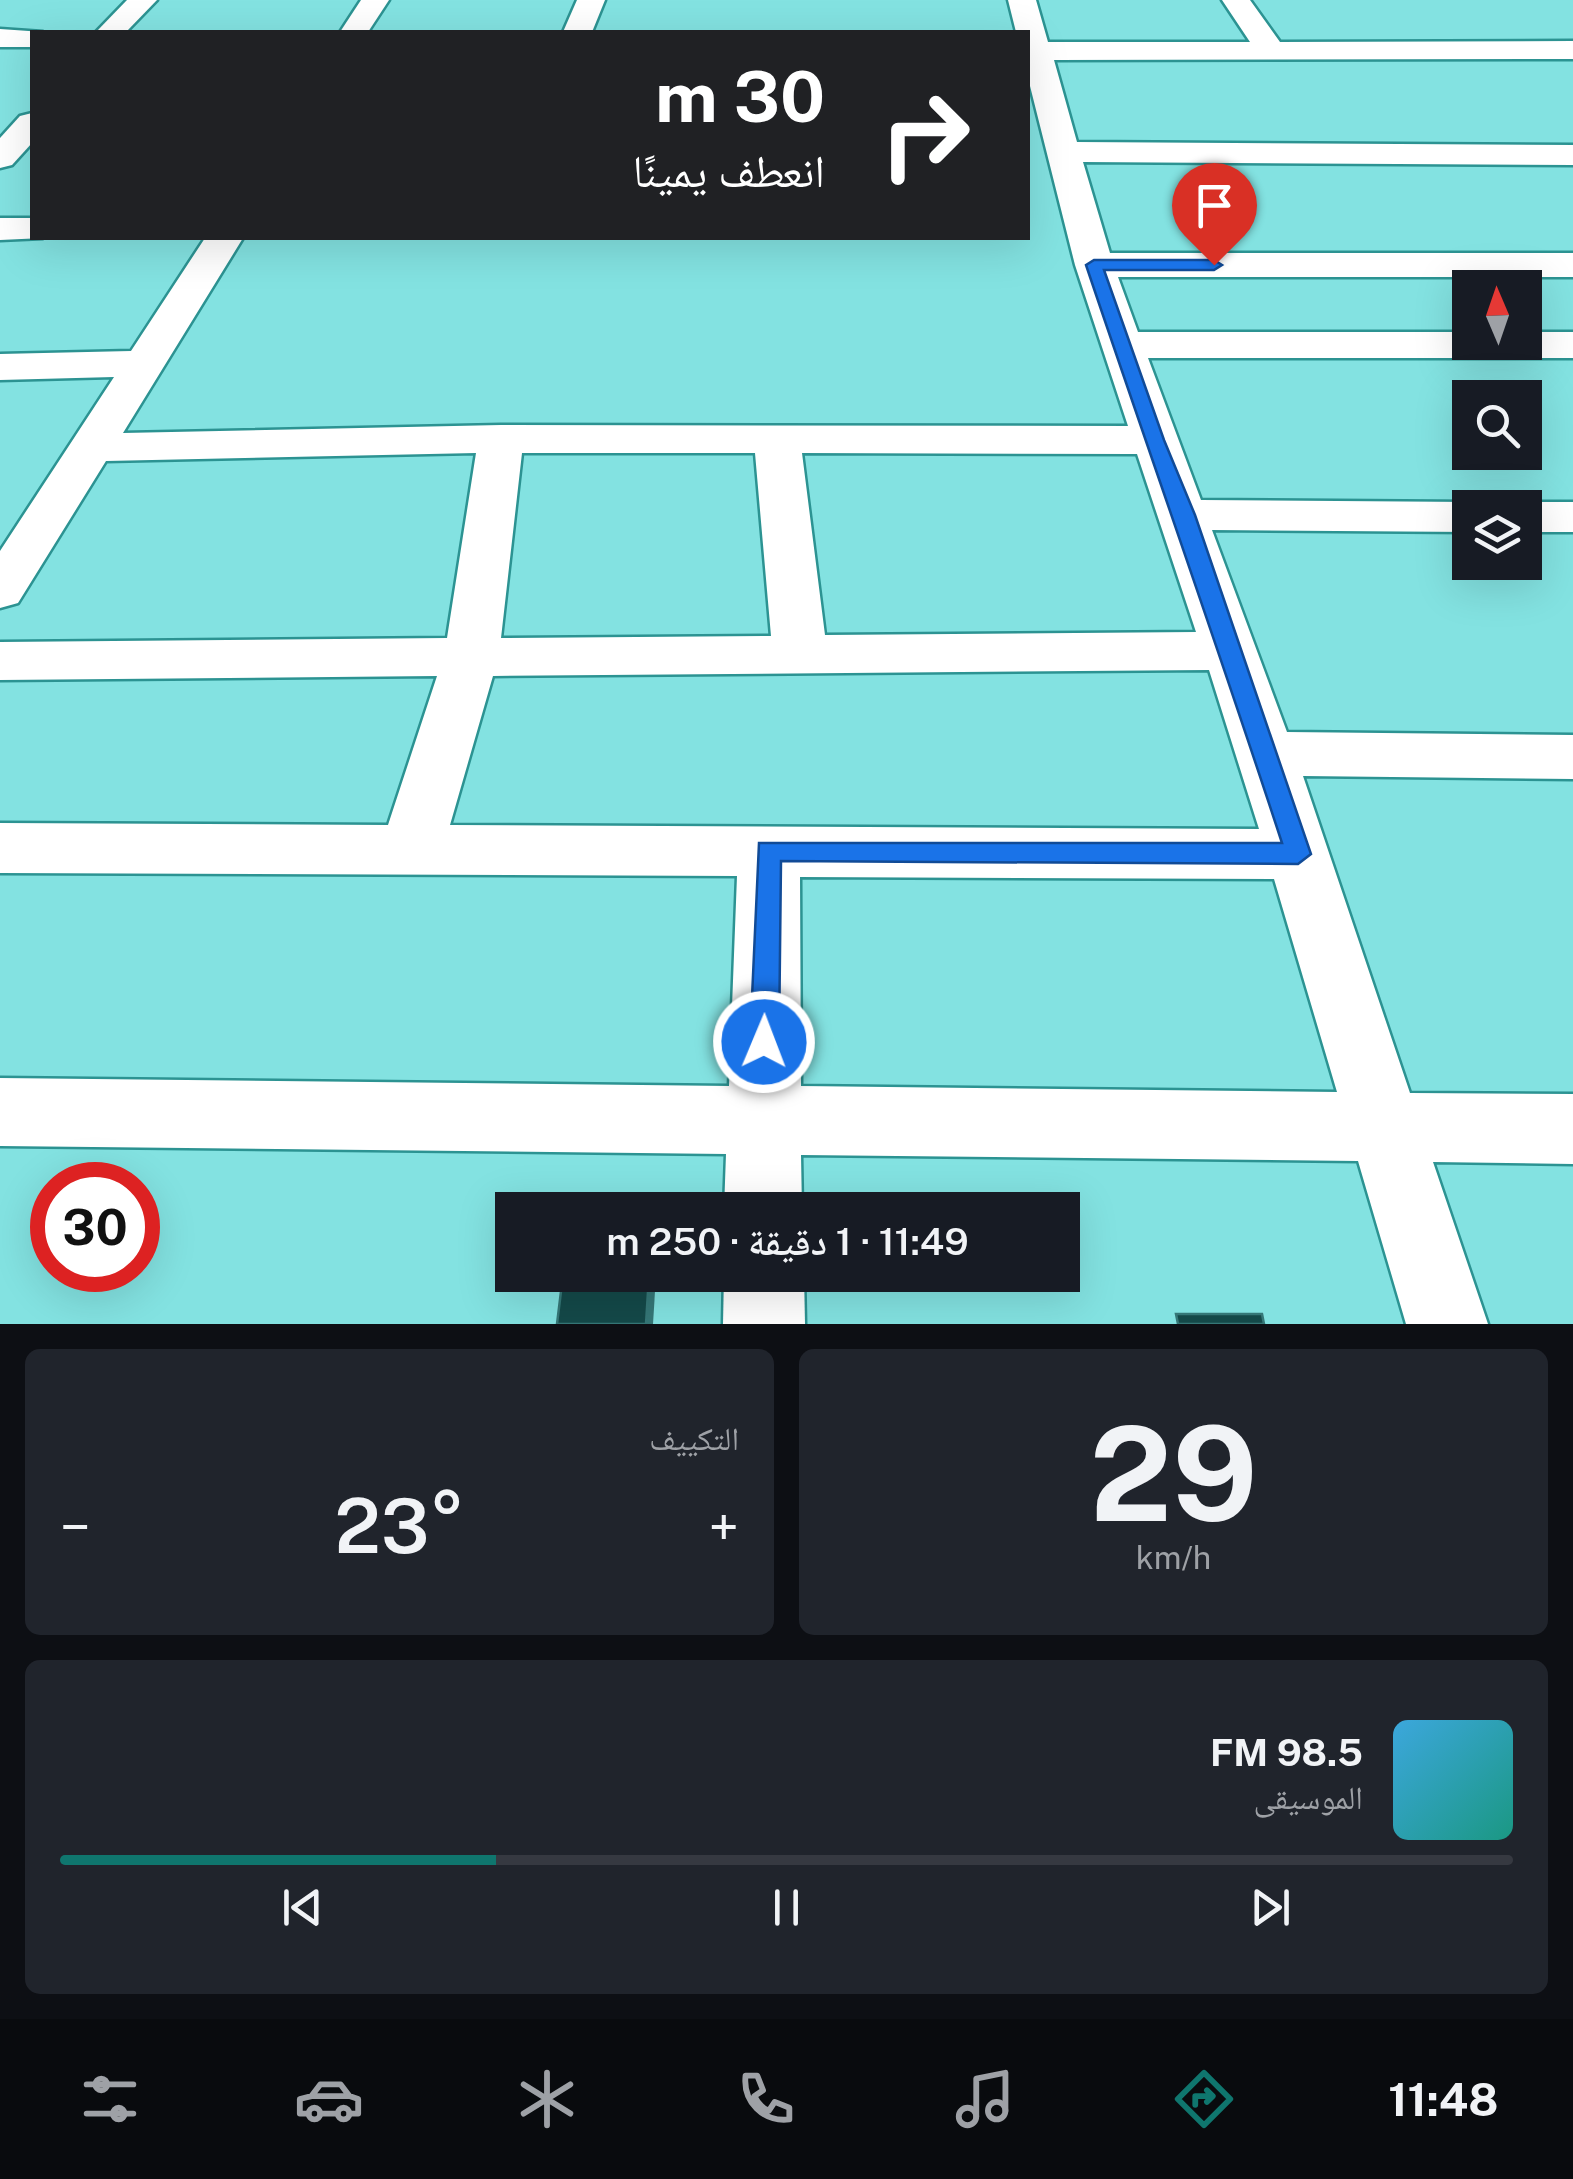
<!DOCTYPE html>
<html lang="ar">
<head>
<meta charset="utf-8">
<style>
  :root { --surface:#171b24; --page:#20242c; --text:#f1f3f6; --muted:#9ea1a6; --line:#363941; --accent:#0f766e }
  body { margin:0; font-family:"Public Sans","Noto Naskh Arabic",sans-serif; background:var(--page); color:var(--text); direction:rtl; height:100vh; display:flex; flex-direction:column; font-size:38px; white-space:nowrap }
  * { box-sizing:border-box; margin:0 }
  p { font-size:32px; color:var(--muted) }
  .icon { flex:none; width:55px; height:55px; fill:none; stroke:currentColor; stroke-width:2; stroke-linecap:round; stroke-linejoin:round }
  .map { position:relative; height:1324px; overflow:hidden; direction:ltr }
  .sheet { display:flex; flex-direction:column; gap:25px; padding:25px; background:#0d0f14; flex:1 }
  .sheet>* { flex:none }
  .guide { position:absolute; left:30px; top:30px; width:1000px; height:210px; border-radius:0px; box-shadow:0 10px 40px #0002; direction:rtl; background:#202124; color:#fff; overflow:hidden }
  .needle { width:65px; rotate:358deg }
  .tools { position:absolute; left:1452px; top:270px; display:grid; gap:20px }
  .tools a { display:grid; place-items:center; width:90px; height:90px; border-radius:0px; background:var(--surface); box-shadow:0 10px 40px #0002; font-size:50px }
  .speed { position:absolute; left:30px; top:1162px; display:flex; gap:20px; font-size:50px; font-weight:700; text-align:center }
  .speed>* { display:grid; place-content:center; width:130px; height:130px; border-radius:50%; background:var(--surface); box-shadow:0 10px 40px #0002; line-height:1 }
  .speed .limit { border:15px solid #d22; background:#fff; color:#111 }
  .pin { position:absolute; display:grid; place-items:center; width:85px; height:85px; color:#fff; margin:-102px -42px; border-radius:50% 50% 50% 0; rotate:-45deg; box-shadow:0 0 10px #0007 }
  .pin .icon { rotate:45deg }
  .me { position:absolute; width:110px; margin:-55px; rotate:1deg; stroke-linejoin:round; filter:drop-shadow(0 0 8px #0008) }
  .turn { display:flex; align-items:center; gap:35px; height:210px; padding:0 40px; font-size:45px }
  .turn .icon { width:130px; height:130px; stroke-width:2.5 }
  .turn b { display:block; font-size:70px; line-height:85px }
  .big { font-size:75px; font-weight:600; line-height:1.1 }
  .sheet .card { flex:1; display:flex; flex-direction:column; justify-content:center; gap:15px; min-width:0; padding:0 35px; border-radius:15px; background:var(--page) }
  .sheet .dial { align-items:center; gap:0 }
  .dial b { font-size:130px; line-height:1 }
  .song { display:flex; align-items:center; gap:30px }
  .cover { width:120px; height:120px; border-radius:15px; background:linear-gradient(135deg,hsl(200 70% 55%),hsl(170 70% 35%)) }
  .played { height:10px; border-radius:5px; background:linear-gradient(90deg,var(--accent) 30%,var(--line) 30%) }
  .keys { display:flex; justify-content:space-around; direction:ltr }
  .heat { display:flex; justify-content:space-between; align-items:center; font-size:55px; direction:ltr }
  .sheet .tiles { flex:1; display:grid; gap:25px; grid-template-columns:1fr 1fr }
  .card:last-child { grid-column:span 2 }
  .trip { position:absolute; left:495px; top:1192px; width:585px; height:100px; border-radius:0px; background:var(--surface); box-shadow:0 10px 40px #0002; font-weight:600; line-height:100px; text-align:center; direction:rtl }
  .tab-bar { display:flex; height:160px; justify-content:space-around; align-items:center; background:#090b0e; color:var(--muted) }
  .tab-bar .icon { width:70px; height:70px }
  .tab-bar .selected { color:var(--accent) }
  .tab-bar b { font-size:45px; color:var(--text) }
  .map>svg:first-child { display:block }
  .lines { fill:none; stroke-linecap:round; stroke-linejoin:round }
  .minor-casing { stroke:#2c9392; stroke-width:5 }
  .minor { fill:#fff; fill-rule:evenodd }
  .shaded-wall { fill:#357777 }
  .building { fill:#144949; stroke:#357777; stroke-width:2.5 }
  .route { fill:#1a73e8; stroke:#114b97; stroke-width:2.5 }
</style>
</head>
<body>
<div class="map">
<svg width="1573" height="1324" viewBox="0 0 1573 1324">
  <rect width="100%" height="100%" fill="#83e2e1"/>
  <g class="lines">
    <defs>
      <g id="minor">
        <polygon points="127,0 157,0 126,32 96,32"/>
        <polygon points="361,0 389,0 368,32 340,32"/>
        <polygon points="577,0 605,0 592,32 563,32"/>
        <path d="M 1008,0 L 1036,0 L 1048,42 L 1250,42 L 1222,0 L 1250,0 L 1280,42 L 1573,41 L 1573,59 L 1054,60 L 1077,142 L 1573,145 L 1573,165 L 1083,162 L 1110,253 L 1573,253 L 1573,277 L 1118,277 L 1138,332 L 1470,332 L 1470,342 L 1525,342 L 1525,332 L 1573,332 L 1573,358 L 1148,358 L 1201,500 L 1470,502 L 1488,508 L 1470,508 L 1470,532 L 1212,530 L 1287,732 L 1573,735 L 1573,779 L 1303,776 L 1410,1093 L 1573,1094 L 1573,1164 L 1433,1162 L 1488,1324 L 1406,1324 L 1358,1161 L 801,1155 L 802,1210 L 724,1210 L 726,1154 L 0,1146 L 0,1078 L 729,1086 L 737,876 L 0,873 L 0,823 L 388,825 L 437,676 L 0,680 L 0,642 L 447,638 L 476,453 L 106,461 L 18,603 L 0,608 L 0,551 L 114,377 L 0,380 L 0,354 L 131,351 L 205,238 L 243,238 L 123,433 L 501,425 L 1128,426 L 1075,265 L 1028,78 L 1028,32 L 1016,32 ZM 522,453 L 755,453 L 771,636 L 501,638 ZM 802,453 L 1137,454 L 1196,632 L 825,635 ZM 1209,670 L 1259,829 L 450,825 L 493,676 ZM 800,877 L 1274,879 L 1337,1092 L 801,1086 Z"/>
        <polygon points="0,29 43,32 32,32 32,47 0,47"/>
        <polygon points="32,113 32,143 12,165 0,168 0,138 20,116"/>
        <polygon points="0,218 32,218 32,238 43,238 0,240"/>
        <polygon points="1525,502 1573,502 1573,532 1525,532 1525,508 1507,508"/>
        <polygon points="724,1275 804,1275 805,1324 723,1324"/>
      </g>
    </defs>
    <!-- minor casing -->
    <use href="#minor" class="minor-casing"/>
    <!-- minor -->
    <use href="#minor" class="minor"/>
  </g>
  <!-- shaded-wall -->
  <polygon class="shaded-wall" points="649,1275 656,1275 653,1324 646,1324"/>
  <!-- building -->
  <g class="building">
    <polygon points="563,1275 649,1275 646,1324 557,1324"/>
    <polygon points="1176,1314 1262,1314 1264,1324 1178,1324"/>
  </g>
  <!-- route -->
  <path class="route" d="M 1094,260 L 1214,260 L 1222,265 L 1214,270 L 1104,270 L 1164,440 L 1195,515 L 1311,854 L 1298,864 L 781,861 L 779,1042 L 775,1051 L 764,1055 L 754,1051 L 750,1042 L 759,843 L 1282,843 C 1219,650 1151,458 1086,265 Z"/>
</svg>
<div class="tools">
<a><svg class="needle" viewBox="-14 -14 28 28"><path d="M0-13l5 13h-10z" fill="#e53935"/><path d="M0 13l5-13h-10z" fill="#9ea1a6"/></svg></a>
<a><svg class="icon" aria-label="search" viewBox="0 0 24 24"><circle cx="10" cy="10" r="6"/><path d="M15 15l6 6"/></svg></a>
<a><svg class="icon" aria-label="layers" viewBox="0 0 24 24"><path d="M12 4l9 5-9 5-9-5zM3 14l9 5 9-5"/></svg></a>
</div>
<div class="speed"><div class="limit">30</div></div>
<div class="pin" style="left:1214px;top:265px;background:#d93025"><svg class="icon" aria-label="arrive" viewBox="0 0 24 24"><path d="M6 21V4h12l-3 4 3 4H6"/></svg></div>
<svg class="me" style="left:764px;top:1042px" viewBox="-20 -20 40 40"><circle r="17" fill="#1a73e8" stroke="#fff" stroke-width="3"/><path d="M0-11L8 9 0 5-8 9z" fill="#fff"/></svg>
<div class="trip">11:49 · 1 دقيقة · 250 m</div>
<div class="guide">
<div class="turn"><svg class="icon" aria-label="right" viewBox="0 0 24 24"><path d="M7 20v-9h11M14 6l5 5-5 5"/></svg><div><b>30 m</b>انعطف يمينًا</div></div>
</div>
</div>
<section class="sheet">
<div class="tiles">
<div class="card dial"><b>29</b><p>km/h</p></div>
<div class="card"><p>التكييف</p>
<div class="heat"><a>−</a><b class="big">23°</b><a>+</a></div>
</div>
<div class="card">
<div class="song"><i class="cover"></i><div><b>98.5 FM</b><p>الموسيقى</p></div></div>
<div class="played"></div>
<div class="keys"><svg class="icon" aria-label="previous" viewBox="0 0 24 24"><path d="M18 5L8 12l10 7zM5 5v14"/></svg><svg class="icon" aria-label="pause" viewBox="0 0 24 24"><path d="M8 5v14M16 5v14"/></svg><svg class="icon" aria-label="next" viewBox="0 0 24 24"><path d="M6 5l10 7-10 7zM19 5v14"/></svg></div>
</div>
</div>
</section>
<nav class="tab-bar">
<b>11:48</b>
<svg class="icon selected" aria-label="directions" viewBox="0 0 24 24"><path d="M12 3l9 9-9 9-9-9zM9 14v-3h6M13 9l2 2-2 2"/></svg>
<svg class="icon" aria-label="music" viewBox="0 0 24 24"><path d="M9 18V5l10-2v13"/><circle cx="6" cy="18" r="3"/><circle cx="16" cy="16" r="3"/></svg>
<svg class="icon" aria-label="phone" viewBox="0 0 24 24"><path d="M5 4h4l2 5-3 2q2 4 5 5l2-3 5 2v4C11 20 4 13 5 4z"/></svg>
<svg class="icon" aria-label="climate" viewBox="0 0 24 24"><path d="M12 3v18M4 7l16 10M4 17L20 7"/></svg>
<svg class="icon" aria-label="car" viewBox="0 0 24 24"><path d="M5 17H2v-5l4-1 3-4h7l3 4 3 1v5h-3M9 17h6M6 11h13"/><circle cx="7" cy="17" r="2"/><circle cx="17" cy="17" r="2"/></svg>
<svg class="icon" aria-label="filters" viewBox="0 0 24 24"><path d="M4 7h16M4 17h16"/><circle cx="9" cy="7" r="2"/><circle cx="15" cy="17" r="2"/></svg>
</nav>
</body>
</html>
